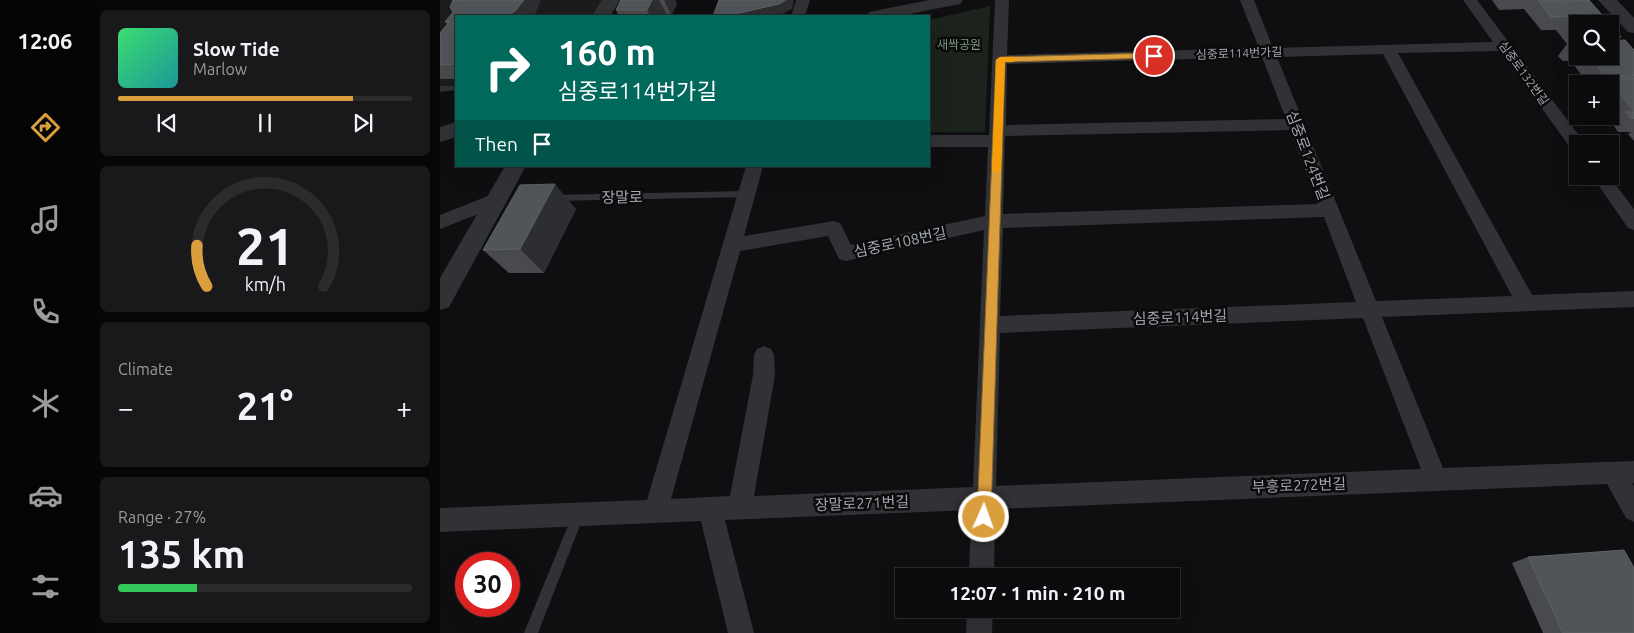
<!DOCTYPE html>
<html lang="en">
<head>
<meta charset="utf-8">
<style>
  :root { --surface:#0b0b0d; --page:#19191b; --text:#f1f3f6; --muted:#9a9b9d; --line:#2b2b2e; --accent:#db9e3d }
  body { margin:0; font-family:Ubuntu,"Noto Sans KR",sans-serif; background:var(--page); color:var(--text); height:100vh; display:flex; flex-direction:column; font-size:19px; white-space:nowrap }
  * { box-sizing:border-box; margin:0 }
  p { font-size:16px; color:var(--muted) }
  .icon { flex:none; width:28px; height:28px; fill:none; stroke:currentColor; stroke-width:2; stroke-linecap:round; stroke-linejoin:round }
  .map { position:relative; flex:1; overflow:hidden }
  .details { display:flex; flex-direction:column; gap:10px; padding:10px; background:#060607; width:350px }
  .details>* { flex:none }
  .banner { position:absolute; left:15px; top:15px; width:475px; height:152px; border-radius:0px; box-shadow:0 5px 20px #0002,0 0 0 1px var(--line); background:#00695c; color:#fff; overflow:hidden }
  .fabs { position:absolute; left:1129px; top:15px; display:grid; gap:10px }
  .fabs a { display:grid; place-items:center; width:50px; height:50px; border-radius:0px; background:var(--surface); box-shadow:0 5px 20px #0002,0 0 0 1px var(--line); font-size:25px }
  .speed { position:absolute; left:15px; top:552px; display:flex; gap:10px; font-size:25px; font-weight:700; text-align:center }
  .speed>* { display:grid; place-content:center; width:65px; height:65px; border-radius:50%; background:var(--surface); box-shadow:0 5px 20px #0002,0 0 0 1px var(--line); line-height:1 }
  .speed .limit { border:8px solid #d22; background:#fff; color:#111 }
  .pin { position:absolute; display:grid; place-items:center; width:42px; height:42px; color:#fff; margin:-21px; border:2px solid #fff; border-radius:50%; box-shadow:0 1px 5px #0007 }
  .me { position:absolute; width:55px; margin:-28px; rotate:2deg; stroke-linejoin:round; filter:drop-shadow(0 0 4px #0008) }
  .turn { display:flex; align-items:center; gap:18px; height:105px; padding:0 20px; font-size:22px }
  .turn .icon { width:65px; height:65px; stroke-width:2.5 }
  .turn b { display:block; font-size:35px; line-height:42px }
  .then { display:flex; align-items:center; height:48px; padding:0 20px; background:#0003; gap:10px; font-size:19px }
  .big { font-size:38px; font-weight:700; line-height:1.1 }
  .details .widget { flex:1; display:flex; flex-direction:column; justify-content:center; gap:8px; min-width:0; padding:0 18px; border-radius:8px; background:var(--page) }
  .details .dial { align-items:center; gap:0 }
  .dial svg { height:130px; overflow:visible; fill:none; stroke:var(--line); stroke-width:7; stroke-linecap:round; text-anchor:middle }
  .dial text { fill:var(--text); stroke:none }
  .song { display:flex; align-items:center; gap:15px }
  .cover { width:60px; height:60px; border-radius:8px; background:linear-gradient(135deg,hsl(140 70% 55%),hsl(180 70% 35%)) }
  .played { height:5px; border-radius:2px; background:linear-gradient(90deg,var(--accent) 80%,var(--line) 80%) }
  .keys { display:flex; justify-content:space-around; direction:ltr }
  .heat { display:flex; justify-content:space-between; align-items:center; font-size:28px; direction:ltr }
  .charge { height:8px; border-radius:4px; background:linear-gradient(90deg,#34c759 27%,var(--line) 0) }
  .trip { position:absolute; left:455px; top:568px; width:285px; height:50px; border-radius:0px; background:var(--surface); box-shadow:0 5px 20px #0002,0 0 0 1px var(--line); font-weight:700; line-height:50px; text-align:center }
  main { display:flex; flex:1; min-height:0 }
  .menu { display:flex; flex-direction:column; width:90px; justify-content:space-around; align-items:center; background:#040405; color:var(--muted) }
  .menu .icon { width:35px; height:35px }
  .menu .active { color:var(--accent) }
  .menu b { font-size:22px; color:var(--text) }
  .map>svg:first-child { display:block }
  .built { fill:#1c1c1d }
  .green { fill:#1c231d }
  .lines { fill:none; stroke-linecap:round; stroke-linejoin:round }
  .service { fill:#313235; fill-rule:evenodd }
  .minor { fill:#313235; fill-rule:evenodd }
  .tertiary { fill:#313235; fill-rule:evenodd }
  .wall { fill:#484a4d }
  .shaded-wall { fill:#2d2e31 }
  .building { fill:#515458; stroke:#5e6166 }
  .route { fill:#db9e3d; stroke:#8e6728 }
  .slow { fill:#f59e0b }
  .labels { text-anchor:middle; dominant-baseline:central; stroke-width:5; stroke-linejoin:round; paint-order:stroke }
  .far-park-label { font-size:12px; fill:#7b997b; stroke:#0b0b0b }
  .far-street-label { font-size:12px; fill:#a2a7b0; stroke:#0b0b0b }
  .street-label { font-size:15px; fill:#a2a7b0; stroke:#0b0b0b }
</style>
</head>
<body>
<main>
<nav class="menu">
<b>12:06</b>
<svg class="icon active" aria-label="directions" viewBox="0 0 24 24"><path d="M12 3l9 9-9 9-9-9zM9 14v-3h6M13 9l2 2-2 2"/></svg>
<svg class="icon" aria-label="music" viewBox="0 0 24 24"><path d="M9 18V5l10-2v13"/><circle cx="6" cy="18" r="3"/><circle cx="16" cy="16" r="3"/></svg>
<svg class="icon" aria-label="phone" viewBox="0 0 24 24"><path d="M5 4h4l2 5-3 2q2 4 5 5l2-3 5 2v4C11 20 4 13 5 4z"/></svg>
<svg class="icon" aria-label="climate" viewBox="0 0 24 24"><path d="M12 3v18M4 7l16 10M4 17L20 7"/></svg>
<svg class="icon" aria-label="car" viewBox="0 0 24 24"><path d="M5 17H2v-5l4-1 3-4h7l3 4 3 1v5h-3M9 17h6M6 11h13"/><circle cx="7" cy="17" r="2"/><circle cx="17" cy="17" r="2"/></svg>
<svg class="icon" aria-label="filters" viewBox="0 0 24 24"><path d="M4 7h16M4 17h16"/><circle cx="9" cy="7" r="2"/><circle cx="15" cy="17" r="2"/></svg>
</nav>
<section class="details">
<div class="widget">
<div class="song"><i class="cover"></i><div><b>Slow Tide</b><p>Marlow</p></div></div>
<div class="played"></div>
<div class="keys"><svg class="icon" aria-label="previous" viewBox="0 0 24 24"><path d="M18 5L8 12l10 7zM5 5v14"/></svg><svg class="icon" aria-label="pause" viewBox="0 0 24 24"><path d="M8 5v14M16 5v14"/></svg><svg class="icon" aria-label="next" viewBox="0 0 24 24"><path d="M6 5l10 7-10 7zM19 5v14"/></svg></div>
</div>
<div class="widget dial"><svg viewBox="0 0 100 80">
<path d="M14 69A42 42 0 1 1 86 69"/>
<path d="M14 69A42 42 0 0 1 8 44" stroke="#db9e3d"/>
<text x="50" y="56" font-size="32" font-weight="700">21</text>
<text x="50" y="72" font-size="11">km/h</text>
</svg></div>
<div class="widget"><p>Climate</p>
<div class="heat"><a>−</a><b class="big">21°</b><a>+</a></div>
</div>
<div class="widget"><p>Range · 27%</p><b class="big">135 km</b><div class="charge"></div></div>
</section>
<div class="map">
<svg width="1194" height="633" viewBox="0 0 1194 633">
  <rect width="100%" height="100%" fill="#0f0f11"/>
  <!-- built -->
  <polygon class="built" points="0,0 171,0 161,16 16,16 16,88 0,89"/>
  <!-- green -->
  <polygon class="green" points="550,6 545,132 489,132 489,20"/>
  <g class="lines">
    <!-- service -->
    <g class="service">
      <polygon points="0,86 16,86 16,90 0,92"/>
      <polygon points="307,191 311,194 307,197 113,201 109,198 113,195"/>
      <polygon points="138,509 142,511 144,515 98,633 84,633 134,511"/>
    </g>
    <!-- minor -->
    <g class="minor">
      <polygon points="356,0 370,0 365,16 351,16"/>
      <path d="M 555,0 L 569,0 L 567,55 L 819,48 L 800,0 L 814,0 L 833,48 L 1053,42 L 1023,0 L 1037,0 L 1144,142 L 1145,144 L 1138,144 L 1138,152 L 1132,150 L 1060,51 L 958,53 L 1092,295 L 1194,291 L 1194,307 L 942,317 L 1003,468 L 1194,461 L 1194,483 L 1192,483 L 1194,487 L 1194,522 L 1186,518 L 1167,484 L 555,509 L 554,576 L 529,576 L 531,510 L 285,520 L 314,633 L 288,633 L 261,521 L 0,532 L 0,508 L 207,500 L 306,166 L 323,166 L 304,236 L 394,221 L 400,223 L 411,245 L 545,216 L 548,147 L 489,147 L 489,135 L 549,135 ZM 943,54 L 1072,296 L 936,301 L 837,57 ZM 822,57 L 846,119 L 566,125 L 567,64 ZM 850,130 L 878,204 L 563,214 L 565,136 ZM 884,217 L 916,302 L 560,316 L 563,228 ZM 544,230 L 533,487 L 314,496 L 335,375 L 334,355 L 331,349 L 324,346 L 317,349 L 314,355 L 313,375 L 290,496 L 231,499 L 300,251 L 388,236 L 399,259 L 406,261 ZM 923,318 L 981,469 L 556,486 L 560,333 Z"/>
      <polygon points="1152,176 1169,176 1194,209 1194,230 1188,228"/>
      <polygon points="58,192 64,194 67,199 64,204 0,229 0,215"/>
      <polygon points="527,609 553,609 552,633 526,633"/>
    </g>
    <!-- tertiary -->
    <g class="tertiary">
      <polygon points="162,0 180,0 170,16 152,16"/>
      <polygon points="489,0 523,0 520,4 459,16 426,16 429,12"/>
      <polygon points="1158,0 1177,0 1194,18 1194,33 1188,32"/>
      <polygon points="16,122 16,137 0,142 0,127"/>
      <polygon points="65,166 86,166 9,307 0,310 0,278"/>
    </g>
  </g>
  <!-- wall -->
  <g class="wall">
    <polygon points="181,0 235,0 237,4 231,15 227,15 226,16 179,16 176,10"/>
    <polygon points="1052,0 1149,0 1138,24 1138,56 1170,56 1170,24 1181,37 1179,40 1194,50 1194,141 1188,134 1191,132 1178,132 1174,126 1178,121 1170,111 1170,84 1148,84 1131,61 1123,61 1118,56 1127,44 1116,30 1101,30 1084,9 1059,10"/>
    <polygon points="13,12 96,12 16,16 16,79 0,79 0,33 7,24 5,22"/>
    <polygon points="136,209 104,273 69,273 43,250"/>
    <polygon points="1088,557 1194,633 1103,633 1072,563"/>
  </g>
  <!-- shaded-wall -->
  <g class="shaded-wall">
    <polygon points="84,0 101,0 96,12 92,16 68,16"/>
    <polygon points="210,0 219,0 227,15 226,16 210,16 207,10"/>
    <polygon points="224,0 235,0 237,4 231,15"/>
    <polygon points="346,0 354,0 352,9 342,14 331,16 286,16"/>
    <polygon points="115,184 136,209 104,273 80,249"/>
  </g>
  <!-- building -->
  <g class="building">
    <polygon points="13,0 84,0 75,11 68,16 16,16 16,64 0,65 0,33 10,21 5,22 13,12 10,7"/>
    <polygon points="181,0 212,0 207,10 176,10"/>
    <polygon points="279,0 346,0 339,4 286,16 273,16"/>
    <polygon points="1098,0 1149,0 1170,24 1138,24 1138,29 1127,16 1111,17"/>
    <polygon points="1170,24 1181,37 1170,38"/>
    <polygon points="1185,40 1194,50 1194,76 1166,77 1149,56 1170,56 1170,41"/>
    <polygon points="1129,42 1138,42 1138,47 1134,47"/>
    <polygon points="1194,78 1194,111 1168,79"/>
    <polygon points="1186,112 1194,112 1194,118 1192,119"/>
    <polygon points="115,184 80,249 43,250 80,185"/>
    <polygon points="1184,550 1194,568 1194,633 1123,633 1088,557"/>
  </g>
  <!-- route -->
  <polygon class="route" points="714,53 718,56 716,58 565,62 551,517 549,522 544,524 539,522 537,517 556,60 560,57"/>
  <!-- slow -->
  <polygon class="slow" points="560,57 573,57 577,60 573,62 565,62 561,170 557,173 552,170 556,60"/>
  <g class="labels">
    <!-- far-park labels -->
    <g class="far-park-label">
      <text x="519" y="44">새싹공원</text>
    </g>
    <!-- far-street labels -->
    <g class="far-street-label">
      <text transform="translate(799 53) rotate(-2)">심중로114번가길</text>
      <text transform="translate(1084 73) rotate(54)">심중로132번길</text>
    </g>
    <!-- street labels -->
    <g class="street-label">
      <text transform="translate(868 155) rotate(69)">심중로124번길</text>
      <text transform="translate(182 197) rotate(-1)">장말로</text>
      <text transform="translate(460 242) rotate(-12)">심중로108번길</text>
      <text transform="translate(740 317) rotate(-2)">심중로114번길</text>
      <text transform="translate(859 485) rotate(-2)">부흥로272번길</text>
      <text transform="translate(422 503) rotate(-2)">장말로271번길</text>
    </g>
  </g>
</svg>
<div class="fabs">
<a><svg class="icon" aria-label="search" viewBox="0 0 24 24"><circle cx="10" cy="10" r="6"/><path d="M15 15l6 6"/></svg></a>
<a>+</a>
<a>−</a>
</div>
<div class="speed"><div class="limit">30</div></div>
<div class="pin" style="left:714px;top:56px;background:#d93025"><svg class="icon" aria-label="arrive" viewBox="0 0 24 24"><path d="M6 21V4h12l-3 4 3 4H6"/></svg></div>
<svg class="me" style="left:544px;top:517px" viewBox="-20 -20 40 40"><circle r="17" fill="#db9e3d" stroke="#fff" stroke-width="3"/><path d="M0-11L8 9 0 5-8 9z" fill="#fff"/></svg>
<div class="trip">12:07 · 1 min · 210 m</div>
<div class="banner">
<div class="turn"><svg class="icon" aria-label="right" viewBox="0 0 24 24"><path d="M7 20v-9h11M14 6l5 5-5 5"/></svg><div><b>160 m</b>심중로114번가길</div></div>
<div class="then">Then<svg class="icon" aria-label="arrive" viewBox="0 0 24 24"><path d="M6 21V4h12l-3 4 3 4H6"/></svg></div>
</div>
</div>
</main>
</body>
</html>
